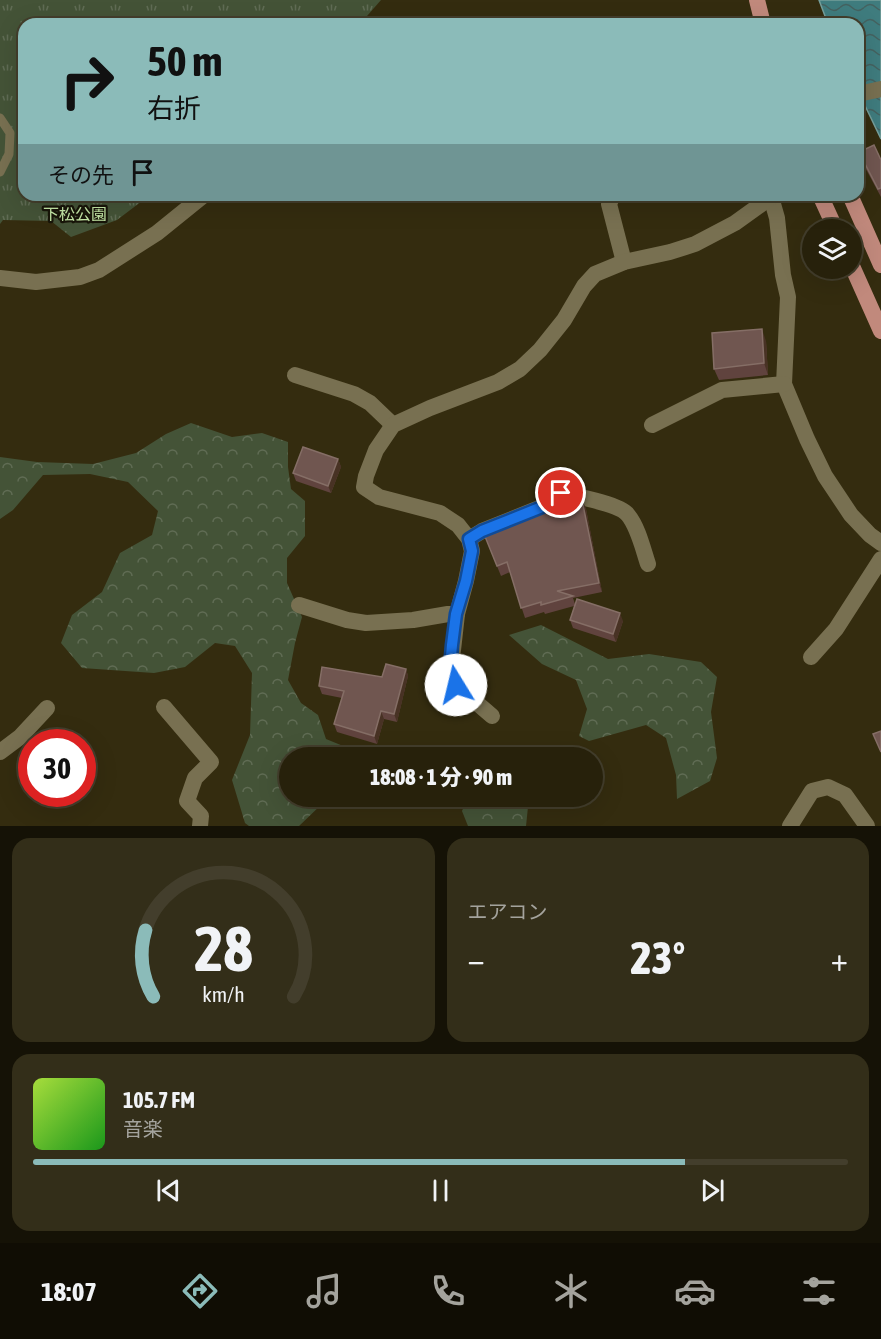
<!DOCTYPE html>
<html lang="ja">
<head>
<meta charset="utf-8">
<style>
  :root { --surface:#27210b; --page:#332e19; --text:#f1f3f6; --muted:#a4a39d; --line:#433e2c; --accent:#8bbbb9 }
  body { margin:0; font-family:"Asap Condensed","Noto Sans JP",sans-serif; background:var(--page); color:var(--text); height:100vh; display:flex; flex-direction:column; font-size:22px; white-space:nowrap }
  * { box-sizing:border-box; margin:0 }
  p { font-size:20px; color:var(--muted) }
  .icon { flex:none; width:33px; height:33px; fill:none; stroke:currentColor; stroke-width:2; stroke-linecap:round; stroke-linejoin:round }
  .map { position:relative; height:826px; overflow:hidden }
  .sheet { display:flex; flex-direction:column; gap:12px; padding:12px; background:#151206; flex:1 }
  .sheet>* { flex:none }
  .banner { position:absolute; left:18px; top:18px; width:846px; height:183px; border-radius:18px; box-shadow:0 6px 24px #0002,0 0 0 2px var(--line); background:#8bbbb9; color:#111; overflow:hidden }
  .tools { position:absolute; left:802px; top:219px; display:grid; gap:12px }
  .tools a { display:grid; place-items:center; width:60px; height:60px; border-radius:50%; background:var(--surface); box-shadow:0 6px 24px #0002,0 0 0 2px var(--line); font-size:30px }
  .speed { position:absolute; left:18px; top:729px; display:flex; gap:12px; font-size:30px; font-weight:700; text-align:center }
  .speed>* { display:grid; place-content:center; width:78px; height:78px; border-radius:50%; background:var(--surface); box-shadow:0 6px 24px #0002,0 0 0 2px var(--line); line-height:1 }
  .speed .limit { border:9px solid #d22; background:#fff; color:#111 }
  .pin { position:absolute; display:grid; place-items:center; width:51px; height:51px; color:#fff; margin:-26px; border:3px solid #fff; border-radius:50%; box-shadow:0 2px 6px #0007 }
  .me { position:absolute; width:66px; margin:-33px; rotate:351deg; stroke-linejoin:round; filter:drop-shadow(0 0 4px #0008) }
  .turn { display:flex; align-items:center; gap:21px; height:126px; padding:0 30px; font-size:27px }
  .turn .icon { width:78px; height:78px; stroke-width:2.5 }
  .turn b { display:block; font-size:42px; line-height:51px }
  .then { display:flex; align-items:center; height:57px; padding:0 30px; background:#0003; gap:12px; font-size:22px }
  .big { font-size:45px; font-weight:800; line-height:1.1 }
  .sheet .card { flex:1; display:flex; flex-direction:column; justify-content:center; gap:9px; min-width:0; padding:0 21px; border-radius:18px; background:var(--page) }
  .sheet .dial { align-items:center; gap:0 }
  .dial svg { height:156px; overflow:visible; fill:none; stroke:var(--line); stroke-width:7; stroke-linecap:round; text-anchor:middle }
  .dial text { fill:var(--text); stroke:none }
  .song { display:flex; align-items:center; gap:18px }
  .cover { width:72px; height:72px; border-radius:9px; background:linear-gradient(135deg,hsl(80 70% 55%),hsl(120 70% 35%)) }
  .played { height:6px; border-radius:3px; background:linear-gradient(90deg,var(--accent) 80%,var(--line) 80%) }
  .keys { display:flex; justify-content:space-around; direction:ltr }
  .heat { display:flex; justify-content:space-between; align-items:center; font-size:33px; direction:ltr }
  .sheet .tiles { flex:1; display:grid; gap:12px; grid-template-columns:1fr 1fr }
  .card:last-child { grid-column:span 2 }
  .trip { position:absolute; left:279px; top:747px; width:324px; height:60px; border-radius:30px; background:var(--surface); box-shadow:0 6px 24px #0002,0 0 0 2px var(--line); font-weight:800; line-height:60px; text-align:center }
  .tab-bar { display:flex; height:96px; justify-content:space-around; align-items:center; background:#100d04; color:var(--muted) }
  .tab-bar .icon { width:42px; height:42px }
  .tab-bar .current { color:var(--accent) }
  .tab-bar b { font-size:27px; color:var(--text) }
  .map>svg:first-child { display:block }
  .forest { fill:url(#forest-crowns) }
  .park { fill:url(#park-tufts) }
  .water { fill:url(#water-waves); stroke:#769f9b; stroke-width:1.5 }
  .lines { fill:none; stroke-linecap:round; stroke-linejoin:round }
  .service { stroke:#787051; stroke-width:9 }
  .minor { stroke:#787051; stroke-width:16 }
  .tertiary { stroke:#787051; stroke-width:16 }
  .primary { stroke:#c1897c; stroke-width:16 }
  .wall { fill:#60433e }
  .shaded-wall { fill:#483224 }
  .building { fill:#705650; stroke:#856e66; stroke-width:1.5 }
  .route-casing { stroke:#114b97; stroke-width:15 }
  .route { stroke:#1a73e8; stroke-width:10 }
  .labels { text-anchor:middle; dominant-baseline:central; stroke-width:4.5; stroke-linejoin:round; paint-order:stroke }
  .park-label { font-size:16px; fill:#c5e8a7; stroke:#181509 }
</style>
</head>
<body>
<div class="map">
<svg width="881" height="826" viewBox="0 0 881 826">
  <defs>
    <pattern id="forest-crowns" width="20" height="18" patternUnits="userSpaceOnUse" patternTransform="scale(1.5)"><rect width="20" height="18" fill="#445337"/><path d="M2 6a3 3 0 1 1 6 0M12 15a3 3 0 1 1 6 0" fill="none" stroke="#606c54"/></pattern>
    <pattern id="park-tufts" width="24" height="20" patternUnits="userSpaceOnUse" patternTransform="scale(1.5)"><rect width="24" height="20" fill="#445337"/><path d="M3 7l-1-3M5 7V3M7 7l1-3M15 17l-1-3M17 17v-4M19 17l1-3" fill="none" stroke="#606c54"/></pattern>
    <pattern id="water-waves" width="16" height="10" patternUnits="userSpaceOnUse" patternTransform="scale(1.5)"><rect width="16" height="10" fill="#3f7c7e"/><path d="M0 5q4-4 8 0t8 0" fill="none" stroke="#446260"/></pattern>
  </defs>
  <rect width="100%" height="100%" fill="#342c0f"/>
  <!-- forest -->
  <g class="forest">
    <polygon points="191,423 232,437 262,433 288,442 288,467 291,489 305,501 305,536 287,558 287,583 302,617 295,643 288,680 301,703 318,715 326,739 370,757 290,758 290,796 331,797 324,802 299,826 249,826 245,823 232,780 250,735 252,673 235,646 215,643 185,667 154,673 82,668 61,643 72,615 102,592 120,553 152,535 158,511 128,482 90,474 43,475 13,510 0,519 0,457 37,462 93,464 136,453 166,434"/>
    <polygon points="541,625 608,659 649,654 701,662 717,677 711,712 717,758 710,781 677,799 676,775 666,738 646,725 589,741 579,736 587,709 576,680 542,664 509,635"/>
    <polygon points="468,797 529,797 526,826 468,826 462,811"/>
  </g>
  <!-- park -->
  <polygon class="park" points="0,0 381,0 360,24 24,24 24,195 150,195 117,220 71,237 51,221 3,220 0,224"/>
  <!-- water -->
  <polygon class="water" points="819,0 881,0 881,139 858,91 858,24 828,24"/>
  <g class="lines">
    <!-- service -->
    <polyline class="service" points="0,118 10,133 9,154 0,172"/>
    <!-- minor -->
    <g class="minor">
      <polyline points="613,195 609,204 624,262"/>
      <polyline points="771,197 777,218 783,275 788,297 784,384 807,439 825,476 851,515 870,535 881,543"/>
      <polyline points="295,375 354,394 370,403 393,425"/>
      <polyline points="652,425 722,390 784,384"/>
      <path d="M 469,539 L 482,531 L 542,507 L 561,493 C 575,496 620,504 628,515 C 638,527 643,549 648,564"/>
      <polyline points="299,605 347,620 366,623 413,620 448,614 457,614"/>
      <polyline points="811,657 836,629 881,559"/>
      <polyline points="164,707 211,762 195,778 187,801 201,816 200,826"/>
      <polyline points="492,716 456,685 451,668 457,614 466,581 472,551 469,539 458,525 440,513 379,497 364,487 366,476 376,450 393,425 430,408 498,382 520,369 540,350 564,320 584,286 595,274 624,262 670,252 695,244 735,223 774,195"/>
      <polyline points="0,752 20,737 47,708"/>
      <polyline points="790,826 812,791 828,787 845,795 867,826"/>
    </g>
    <!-- tertiary -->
    <g class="tertiary">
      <polyline points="858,94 881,89"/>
      <polyline points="0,278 36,282 80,277 99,270 157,233 204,195"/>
    </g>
    <!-- primary -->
    <g class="primary">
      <polyline points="757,0 763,24"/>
      <polyline points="820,195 836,230"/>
      <polyline points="850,195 881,265"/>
      <polyline points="852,266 881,331"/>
    </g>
  </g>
  <!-- wall -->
  <g class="wall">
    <polygon points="859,152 881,160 881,197 861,160"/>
    <polygon points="766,341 768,375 719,380 714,369"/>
    <polygon points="338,459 341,467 331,493 296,481 293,473"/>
    <polygon points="582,500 586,509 602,592 573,598 575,604 623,621 616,642 573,628 570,620 574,606 545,614 544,612 525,618 510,572 501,576 484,534 558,504"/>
    <polygon points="406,669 408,676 397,722 384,719 377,744 337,732 334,724 342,698 322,694 319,686 382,677"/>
  </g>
  <!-- shaded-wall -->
  <g class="shaded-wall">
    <polygon points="762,329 766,341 768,375 764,363"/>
    <polygon points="338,459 341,467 331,493 328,486"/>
    <polygon points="582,500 586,509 602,592 599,583"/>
    <polygon points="620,613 623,621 616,642 613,634"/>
    <polygon points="406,669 408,676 397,722 394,714"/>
    <polygon points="381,711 384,719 377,744 374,736"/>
  </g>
  <!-- building -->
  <g class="building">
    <polygon points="874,145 881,160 881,188 878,189 859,152"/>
    <polygon points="762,329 764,363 714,369 712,333"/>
    <polygon points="303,447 338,459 328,486 293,473"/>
    <polygon points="567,496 582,500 599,583 557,591 573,596 541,605 541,602 521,608 507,562 497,566 484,534 515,521 514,519 539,509 558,504 557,498"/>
    <polygon points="577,599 620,613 613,634 570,620"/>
    <polygon points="386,664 406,669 394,714 381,711 374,736 334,724 344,691 319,686 322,667 382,677"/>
    <polygon points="881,731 881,752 873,734"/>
  </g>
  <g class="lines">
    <defs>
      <polyline id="route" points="456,685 450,668 452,645 456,614 466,581 472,551 469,539 482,531 542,507 561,493"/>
    </defs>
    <!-- route casing -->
    <use href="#route" class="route-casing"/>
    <!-- route -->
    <use href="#route" class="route"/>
  </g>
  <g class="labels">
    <!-- park labels -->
    <g class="park-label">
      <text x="75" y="214">下松公園</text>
    </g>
  </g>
</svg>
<div class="tools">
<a><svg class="icon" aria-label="layers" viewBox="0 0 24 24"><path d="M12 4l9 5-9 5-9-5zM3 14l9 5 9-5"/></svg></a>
</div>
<div class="speed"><div class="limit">30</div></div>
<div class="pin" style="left:561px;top:493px;background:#d93025"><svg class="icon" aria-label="arrive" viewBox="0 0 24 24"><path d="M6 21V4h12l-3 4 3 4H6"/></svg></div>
<svg class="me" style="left:456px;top:685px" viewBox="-20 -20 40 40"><circle r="19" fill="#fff"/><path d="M0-13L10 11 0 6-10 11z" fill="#1a73e8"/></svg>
<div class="trip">18:08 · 1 分 · 90 m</div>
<div class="banner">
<div class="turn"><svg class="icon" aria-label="right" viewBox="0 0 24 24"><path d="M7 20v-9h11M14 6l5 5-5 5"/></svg><div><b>50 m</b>右折</div></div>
<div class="then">その先<svg class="icon" aria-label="arrive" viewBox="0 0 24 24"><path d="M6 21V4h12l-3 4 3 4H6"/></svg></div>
</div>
</div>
<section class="sheet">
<div class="tiles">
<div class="card dial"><svg viewBox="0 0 100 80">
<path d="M14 69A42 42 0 1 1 86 69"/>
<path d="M14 69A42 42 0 0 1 10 35" stroke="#8bbbb9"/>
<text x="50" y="56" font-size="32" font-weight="700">28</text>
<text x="50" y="72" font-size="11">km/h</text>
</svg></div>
<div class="card"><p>エアコン</p>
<div class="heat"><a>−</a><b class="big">23°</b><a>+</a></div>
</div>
<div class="card">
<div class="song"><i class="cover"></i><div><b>105.7 FM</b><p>音楽</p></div></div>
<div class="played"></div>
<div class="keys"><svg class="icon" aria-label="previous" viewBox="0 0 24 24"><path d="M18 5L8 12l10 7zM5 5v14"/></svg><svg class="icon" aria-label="pause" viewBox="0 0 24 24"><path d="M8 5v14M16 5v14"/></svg><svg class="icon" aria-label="next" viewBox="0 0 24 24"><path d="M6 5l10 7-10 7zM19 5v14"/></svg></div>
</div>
</div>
</section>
<nav class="tab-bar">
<b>18:07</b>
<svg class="icon current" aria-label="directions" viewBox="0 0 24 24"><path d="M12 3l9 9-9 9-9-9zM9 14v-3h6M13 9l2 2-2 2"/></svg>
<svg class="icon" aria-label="music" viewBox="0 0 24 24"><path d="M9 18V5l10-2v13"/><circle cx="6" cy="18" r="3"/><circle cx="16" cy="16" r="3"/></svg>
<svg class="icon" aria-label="phone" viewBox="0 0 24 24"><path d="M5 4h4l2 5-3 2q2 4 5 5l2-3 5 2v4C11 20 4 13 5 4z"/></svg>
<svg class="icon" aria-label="climate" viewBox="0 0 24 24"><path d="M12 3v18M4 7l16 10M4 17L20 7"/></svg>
<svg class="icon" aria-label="car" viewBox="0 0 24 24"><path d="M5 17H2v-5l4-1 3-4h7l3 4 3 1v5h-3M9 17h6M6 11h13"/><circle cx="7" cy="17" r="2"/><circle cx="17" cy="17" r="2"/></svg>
<svg class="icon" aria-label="filters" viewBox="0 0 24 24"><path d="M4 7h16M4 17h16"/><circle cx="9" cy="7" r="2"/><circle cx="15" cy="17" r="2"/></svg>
</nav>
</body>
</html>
